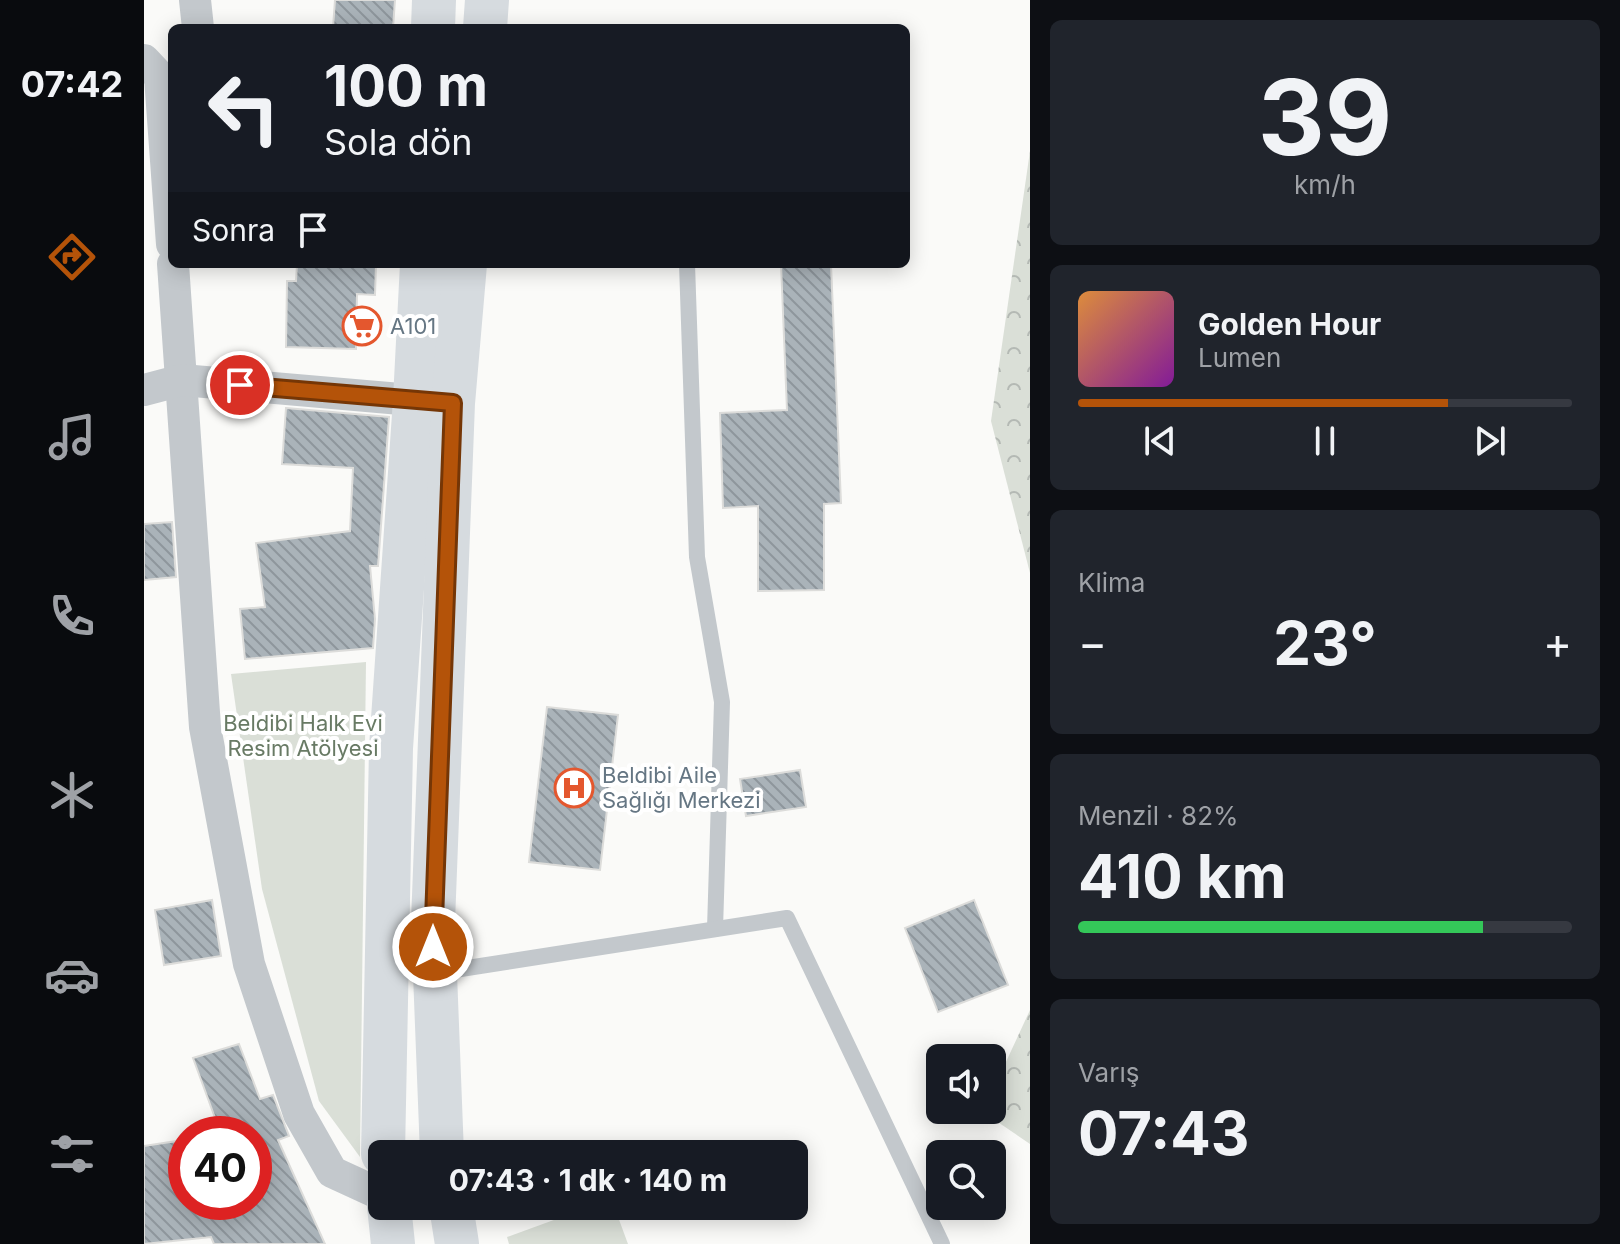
<!DOCTYPE html>
<html lang="tr">
<head>
<meta charset="utf-8">
<style>
  :root { --surface:#171b24; --page:#20242c; --text:#f1f3f6; --muted:#9ea1a6; --line:#363941; --accent:#b45309 }
  body { margin:0; font-family:Inter,sans-serif; background:var(--page); color:var(--text); height:100vh; display:flex; flex-direction:column; font-size:30px; white-space:nowrap }
  * { box-sizing:border-box; margin:0 }
  p { font-size:26px; color:var(--muted) }
  .icon { flex:none; width:44px; height:44px; fill:none; stroke:currentColor; stroke-width:2; stroke-linecap:round; stroke-linejoin:round }
  .map { position:relative; flex:1; overflow:hidden }
  .sheet { display:flex; flex-direction:column; gap:20px; padding:20px; background:#0d0f14; width:590px }
  .sheet>* { flex:none }
  .guide { position:absolute; left:24px; top:24px; width:742px; height:244px; border-radius:12px; box-shadow:0 4px 20px #0003; background:#171b24; color:var(--text); overflow:hidden }
  .buttons { position:absolute; left:782px; top:1044px; display:grid; gap:16px }
  .buttons a { display:grid; place-items:center; width:80px; height:80px; border-radius:12px; background:var(--surface); box-shadow:0 4px 20px #0003; font-size:40px }
  .speed { position:absolute; left:24px; top:1116px; display:flex; gap:16px; font-size:40px; font-weight:700; text-align:center }
  .speed>* { display:grid; place-content:center; width:104px; height:104px; border-radius:50%; background:var(--surface); box-shadow:0 4px 20px #0003; line-height:1 }
  .speed .limit { border:12px solid #d22; background:#fff; color:#111 }
  .pin { position:absolute; display:grid; place-items:center; width:68px; height:68px; color:#fff; margin:-34px; border:4px solid #fff; border-radius:50%; box-shadow:0 2px 8px #0007 }
  .me { position:absolute; width:88px; margin:-44px; rotate:0deg; stroke-linejoin:round; filter:drop-shadow(0 0 6px #0008) }
  .turn { display:flex; align-items:center; gap:28px; height:168px; padding:0 24px; font-size:36px }
  .turn .icon { width:104px; height:104px; stroke-width:2.5 }
  .turn b { display:block; font-size:56px; line-height:68px }
  .then { display:flex; align-items:center; height:76px; padding:0 24px; background:#0003; gap:16px; font-size:30px }
  .big { font-size:60px; font-weight:700; line-height:1.1 }
  .sheet .tile { flex:1; display:flex; flex-direction:column; justify-content:center; gap:12px; min-width:0; padding:0 28px; border-radius:12px; background:var(--page) }
  .sheet .dial { align-items:center; gap:0 }
  .dial b { font-size:104px; line-height:1 }
  .song { display:flex; align-items:center; gap:24px }
  .cover { width:96px; height:96px; border-radius:12px; background:linear-gradient(135deg,hsl(30 70% 55%),hsl(290 70% 35%)) }
  .played { height:8px; border-radius:4px; background:linear-gradient(90deg,var(--accent) 75%,var(--line) 75%) }
  .keys { display:flex; justify-content:space-around; direction:ltr }
  .heat { display:flex; justify-content:space-between; align-items:center; font-size:44px; direction:ltr }
  .charge { height:12px; border-radius:6px; background:linear-gradient(90deg,#34c759 82%,var(--line) 0) }
  .trip { position:absolute; left:224px; top:1140px; width:440px; height:80px; border-radius:12px; background:var(--surface); box-shadow:0 4px 20px #0003; font-weight:700; line-height:80px; text-align:center }
  main { display:flex; flex:1; min-height:0 }
  .tab-bar { display:flex; flex-direction:column; width:144px; justify-content:space-around; align-items:center; background:#090b0e; color:var(--muted) }
  .tab-bar .icon { width:56px; height:56px }
  .tab-bar .current { color:var(--accent) }
  .tab-bar b { font-size:36px; color:var(--text) }
  .map>svg:first-child { display:block }
  .green { fill:#dadfd7 }
  .forest { fill:url(#forest-crowns) }
  .building { fill:url(#building-back-hatch); stroke:#dcdcda; stroke-width:2 }
  .lines { fill:none; stroke-linecap:round; stroke-linejoin:round }
  .lane { stroke:#c3c8cc; stroke-width:16 }
  .street { stroke:#c3c8cc; stroke-width:32 }
  .secondary { stroke:#d6dbdf; stroke-width:44 }
  .route-casing { stroke:#753606; stroke-width:20 }
  .route { stroke:#b45309; stroke-width:14 }
  .labels { text-anchor:middle; dominant-baseline:central; stroke-width:8; stroke-linejoin:round; paint-order:stroke }
  .poi-label { font-size:22px; fill:#657683; stroke:#fff; text-anchor:start }
  .park-label { font-size:22px; fill:#687a64; stroke:#fff }
</style>
</head>
<body>
<main>
<nav class="tab-bar">
<b>07:42</b>
<svg class="icon current" aria-label="directions" viewBox="0 0 24 24"><path d="M12 3l9 9-9 9-9-9zM9 14v-3h6M13 9l2 2-2 2"/></svg>
<svg class="icon" aria-label="music" viewBox="0 0 24 24"><path d="M9 18V5l10-2v13"/><circle cx="6" cy="18" r="3"/><circle cx="16" cy="16" r="3"/></svg>
<svg class="icon" aria-label="phone" viewBox="0 0 24 24"><path d="M5 4h4l2 5-3 2q2 4 5 5l2-3 5 2v4C11 20 4 13 5 4z"/></svg>
<svg class="icon" aria-label="climate" viewBox="0 0 24 24"><path d="M12 3v18M4 7l16 10M4 17L20 7"/></svg>
<svg class="icon" aria-label="car" viewBox="0 0 24 24"><path d="M5 17H2v-5l4-1 3-4h7l3 4 3 1v5h-3M9 17h6M6 11h13"/><circle cx="7" cy="17" r="2"/><circle cx="17" cy="17" r="2"/></svg>
<svg class="icon" aria-label="filters" viewBox="0 0 24 24"><path d="M4 7h16M4 17h16"/><circle cx="9" cy="7" r="2"/><circle cx="15" cy="17" r="2"/></svg>
</nav>
<div class="map">
<svg width="886" height="1244" viewBox="0 0 886 1244">
  <defs>
    <pattern id="forest-crowns" width="20" height="18" patternUnits="userSpaceOnUse" patternTransform="scale(2)"><rect width="20" height="18" fill="#dadfd7"/><path d="M2 6a3 3 0 1 1 6 0M12 15a3 3 0 1 1 6 0" fill="none" stroke="#b4b9b4"/></pattern>
    <pattern id="building-back-hatch" width="6" height="6" patternUnits="userSpaceOnUse" patternTransform="scale(2)"><rect width="6" height="6" fill="#aab3b9"/><path d="M-1 5l2 2M0 0l6 6M5-1l2 2" fill="none" stroke="#8e969c"/></pattern>
  </defs>
  <rect width="100%" height="100%" fill="#fafaf8"/>
  <!-- green -->
  <g class="green">
    <polygon points="222,662 216,1157 175,1101 118,889 87,674"/>
    <polygon points="448,1206 470,1206 484,1244 365,1244 363,1237"/>
  </g>
  <!-- forest -->
  <g class="forest">
    <polygon points="886,151 886,573 847,421"/>
    <polygon points="886,1010 886,1144 839,1112 848,1110 848,1092"/>
  </g>
  <!-- building -->
  <g class="building">
    <polygon points="191,0 251,0 249,28 189,28"/>
    <polygon points="153,264 232,264 231,295 213,294 212,349 142,347 143,281 152,281"/>
    <polygon points="637,264 687,264 697,503 680,504 680,590 614,591 614,506 579,508 576,413 643,410"/>
    <polygon points="142,408 245,417 234,566 226,566 231,619 229,648 101,659 96,609 121,607 112,543 206,531 209,468 138,464"/>
    <polygon points="28,522 32,577 0,580 0,524"/>
    <polygon points="403,707 474,715 456,870 385,862"/>
    <polygon points="656,770 662,807 602,816 596,779"/>
    <polygon points="68,900 77,956 20,965 11,910"/>
    <polygon points="830,900 864,985 794,1012 761,928"/>
    <polygon points="95,1044 116,1099 129,1095 145,1136 134,1140 181,1244 70,1244 67,1237 0,1244 0,1146 33,1141 42,1202 110,1202 110,1134 77,1134 49,1058"/>
  </g>
  <g class="lines">
    <!-- lane -->
    <g class="lane">
      <polyline points="543,264 553,557 578,702 571,929"/>
      <polyline points="291,973 643,918 798,1244"/>
    </g>
    <!-- street -->
    <g class="street">
      <polyline points="51,0 54,28"/>
      <polyline points="0,60 16,77 28,244"/>
      <polyline points="29,264 61,727 105,964 155,1114 188,1172 238,1195"/>
      <polyline points="0,390 38,380 291,402"/>
    </g>
    <!-- secondary -->
    <g class="secondary">
      <polyline points="289,28 290,0"/>
      <polyline points="341,28 343,0"/>
      <polyline points="239,1154 247,748 271,400 278,264"/>
      <polyline points="298,1154 289,922 309,403 321,264"/>
      <polyline points="245,1206 249,1244"/>
      <polyline points="307,1206 313,1244"/>
    </g>
  </g>
  <g class="lines">
    <defs>
      <polyline id="route" points="96,385 309,403 289,947"/>
    </defs>
    <!-- route casing -->
    <use href="#route" class="route-casing"/>
    <!-- route -->
    <use href="#route" class="route"/>
  </g>
  <!-- icons -->
  <defs>
    <symbol id="supermarket-ring" viewBox="-11 -11 22 22"><circle r="9.5" fill="#fff" stroke="#e4572e" stroke-width="1.5"/><path d="M-6-5.5h2.5l.6 2H6L4.5 2H-2.5L-4.4-4H-6ZM-1.5 3.2a1.3 1.3 0 1 0 .1 0ZM3 3.2a1.3 1.3 0 1 0 .1 0Z" fill="#e4572e"/></symbol>
    <symbol id="hospital-ring" viewBox="-11 -11 22 22"><circle r="9.5" fill="#fff" stroke="#e4572e" stroke-width="1.5"/><path d="M-5-5h3v3.5h4V-5h3V5h-3V1.5h-4V5h-3Z" fill="#e4572e"/></symbol>
  </defs>
  <g fill-rule="evenodd">
    <use href="#supermarket-ring" x="196" y="304" width="44" height="44"/>
    <use href="#hospital-ring" x="408" y="766" width="44" height="44"/>
  </g>
  <g class="labels">
    <!-- poi labels -->
    <g class="poi-label">
      <text x="246" y="326">A101</text>
      <text x="458" y="775">Beldibi Aile<tspan x="458" dy="25">Sağlığı Merkezi</tspan></text>
    </g>
    <!-- park labels -->
    <g class="park-label">
      <text x="159" y="723">Beldibi Halk Evi<tspan x="159" dy="25">Resim Atölyesi</tspan></text>
    </g>
  </g>
</svg>
<div class="buttons">
<a><svg class="icon" aria-label="sound" viewBox="0 0 24 24"><path d="M4 9h4l5-4v14l-5-4H4zM17 9q2 3 0 6"/></svg></a>
<a><svg class="icon" aria-label="search" viewBox="0 0 24 24"><circle cx="10" cy="10" r="6"/><path d="M15 15l6 6"/></svg></a>
</div>
<div class="speed"><div class="limit">40</div></div>
<div class="pin" style="left:96px;top:385px;background:#d93025"><svg class="icon" aria-label="arrive" viewBox="0 0 24 24"><path d="M6 21V4h12l-3 4 3 4H6"/></svg></div>
<svg class="me" style="left:289px;top:947px" viewBox="-20 -20 40 40"><circle r="17" fill="#b45309" stroke="#fff" stroke-width="3"/><path d="M0-11L8 9 0 5-8 9z" fill="#fff"/></svg>
<div class="trip">07:43 · 1 dk · 140 m</div>
<div class="guide">
<div class="turn"><svg class="icon" aria-label="left" viewBox="0 0 24 24"><path d="M17 20v-9H6M10 6l-5 5 5 5"/></svg><div><b>100 m</b>Sola dön</div></div>
<div class="then">Sonra<svg class="icon" aria-label="arrive" viewBox="0 0 24 24"><path d="M6 21V4h12l-3 4 3 4H6"/></svg></div>
</div>
</div>
<section class="sheet">
<div class="tile dial"><b>39</b><p>km/h</p></div>
<div class="tile">
<div class="song"><i class="cover"></i><div><b>Golden Hour</b><p>Lumen</p></div></div>
<div class="played"></div>
<div class="keys"><svg class="icon" aria-label="previous" viewBox="0 0 24 24"><path d="M18 5L8 12l10 7zM5 5v14"/></svg><svg class="icon" aria-label="pause" viewBox="0 0 24 24"><path d="M8 5v14M16 5v14"/></svg><svg class="icon" aria-label="next" viewBox="0 0 24 24"><path d="M6 5l10 7-10 7zM19 5v14"/></svg></div>
</div>
<div class="tile"><p>Klima</p>
<div class="heat"><a>−</a><b class="big">23°</b><a>+</a></div>
</div>
<div class="tile"><p>Menzil · 82%</p><b class="big">410 km</b><div class="charge"></div></div>
<div class="tile"><p>Varış</p><b class="big">07:43</b></div>
</section>
</main>
</body>
</html>
